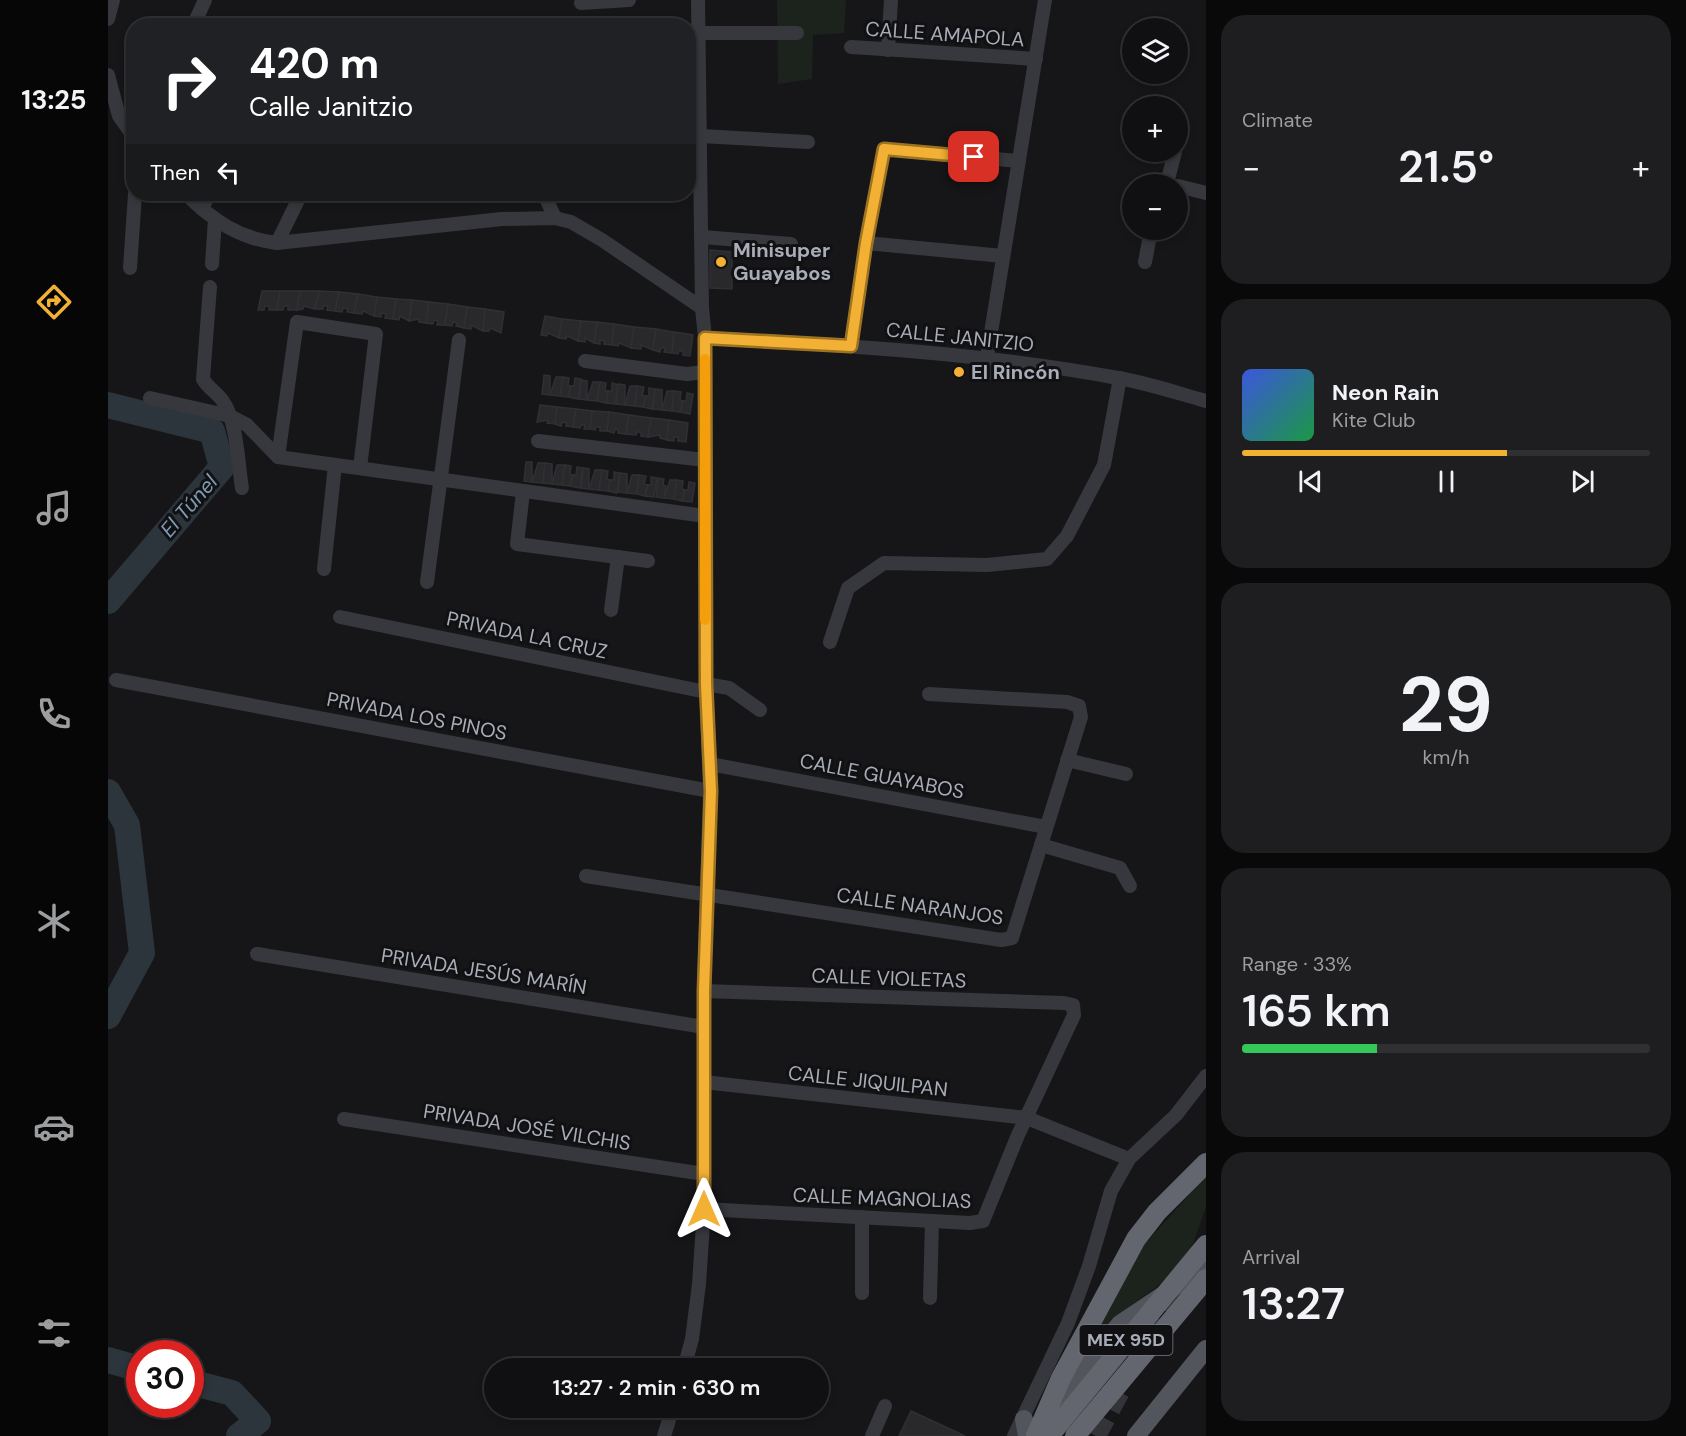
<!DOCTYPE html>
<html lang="en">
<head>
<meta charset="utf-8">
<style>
  :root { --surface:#101012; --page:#1e1e20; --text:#f1f3f6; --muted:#9c9d9f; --line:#303032; --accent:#f2b134 }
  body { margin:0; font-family:"DM Sans",sans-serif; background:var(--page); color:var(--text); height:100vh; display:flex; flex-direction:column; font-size:22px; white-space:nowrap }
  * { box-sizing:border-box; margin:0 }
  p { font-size:20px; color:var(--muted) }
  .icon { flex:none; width:33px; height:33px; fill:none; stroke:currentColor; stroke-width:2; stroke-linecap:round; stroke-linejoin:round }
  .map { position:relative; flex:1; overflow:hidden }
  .side { display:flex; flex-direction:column; gap:15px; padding:15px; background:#09090a; width:480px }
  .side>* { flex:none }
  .top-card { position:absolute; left:18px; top:18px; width:570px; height:183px; border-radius:24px; box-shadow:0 3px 9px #0003,0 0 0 2px var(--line); background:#202124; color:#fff; overflow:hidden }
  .fabs { position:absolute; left:1014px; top:18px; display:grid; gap:12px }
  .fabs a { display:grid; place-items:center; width:66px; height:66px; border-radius:50%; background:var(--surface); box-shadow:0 3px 9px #0003,0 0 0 2px var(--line); font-size:30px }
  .speed { position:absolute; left:18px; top:1340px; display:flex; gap:12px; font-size:30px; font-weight:700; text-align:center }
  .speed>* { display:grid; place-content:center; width:78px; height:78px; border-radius:50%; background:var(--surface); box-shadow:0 3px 9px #0003,0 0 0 2px var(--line); line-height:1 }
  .speed .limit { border:9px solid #d22; background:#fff; color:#111 }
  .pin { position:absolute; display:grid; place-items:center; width:51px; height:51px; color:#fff; margin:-26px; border-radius:12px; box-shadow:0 3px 9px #0006 }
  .me { position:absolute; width:66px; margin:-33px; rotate:0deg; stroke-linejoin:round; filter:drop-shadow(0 0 4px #0008) }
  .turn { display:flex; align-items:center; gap:21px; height:126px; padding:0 24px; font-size:27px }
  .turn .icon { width:78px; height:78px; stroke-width:2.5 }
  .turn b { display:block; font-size:42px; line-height:51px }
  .then { display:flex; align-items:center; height:57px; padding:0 24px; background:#0003; gap:12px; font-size:22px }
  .big { font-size:45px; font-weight:600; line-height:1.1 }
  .side .widget { flex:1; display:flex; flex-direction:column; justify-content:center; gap:9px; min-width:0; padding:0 21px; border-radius:24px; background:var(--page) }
  .side .dial { align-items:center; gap:0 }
  .dial b { font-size:78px; line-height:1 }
  .song { display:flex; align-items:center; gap:18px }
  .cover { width:72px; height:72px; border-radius:9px; background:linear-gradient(135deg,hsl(230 70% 55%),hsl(140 70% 35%)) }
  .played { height:6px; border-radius:3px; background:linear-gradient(90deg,var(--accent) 65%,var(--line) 65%) }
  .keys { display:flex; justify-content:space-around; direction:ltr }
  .heat { display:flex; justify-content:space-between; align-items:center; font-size:33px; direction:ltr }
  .charge { height:9px; border-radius:4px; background:linear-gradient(90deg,#34c759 33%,var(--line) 0) }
  .trip { position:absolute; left:376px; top:1358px; width:345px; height:60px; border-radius:30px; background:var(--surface); box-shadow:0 3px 9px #0003,0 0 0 2px var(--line); font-weight:600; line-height:60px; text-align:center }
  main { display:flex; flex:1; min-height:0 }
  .menu { display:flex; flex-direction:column; width:108px; justify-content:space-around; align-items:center; background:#060607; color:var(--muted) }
  .menu .icon { width:42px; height:42px }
  .menu .active { color:var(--accent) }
  .menu b { font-size:27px; color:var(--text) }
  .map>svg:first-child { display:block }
  .green { fill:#1c231d }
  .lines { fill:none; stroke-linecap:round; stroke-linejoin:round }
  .river { stroke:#2c353c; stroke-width:26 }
  .building { fill:#29292c; stroke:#303034; stroke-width:1.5 }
  .highway-tunnel { stroke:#333438; stroke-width:20; stroke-dasharray:20 10; stroke-linecap:butt }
  .minor { stroke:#37383d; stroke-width:14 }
  .major { stroke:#53555c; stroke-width:18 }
  .highway { stroke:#63666e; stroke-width:20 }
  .highway-bridge { stroke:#63666e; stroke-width:20 }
  .route-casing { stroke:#9d7322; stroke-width:15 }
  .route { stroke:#f2b134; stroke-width:10 }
  .slow { stroke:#f59e0b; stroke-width:10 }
  .poi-dot { fill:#f2b134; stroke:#111113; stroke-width:2 }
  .labels { text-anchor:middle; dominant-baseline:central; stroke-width:6; stroke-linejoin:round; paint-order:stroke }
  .shield { fill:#111113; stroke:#7b7e86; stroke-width:1.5 }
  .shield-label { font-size:18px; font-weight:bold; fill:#a8adb8 }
  .street-label { font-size:20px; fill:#a8adb8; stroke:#111113 }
  .poi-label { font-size:20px; font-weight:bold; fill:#a8adb8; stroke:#111113; text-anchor:start }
  .water-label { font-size:21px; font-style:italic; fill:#7f9bb3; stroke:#111113 }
</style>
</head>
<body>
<main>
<nav class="menu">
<b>13:25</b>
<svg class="icon active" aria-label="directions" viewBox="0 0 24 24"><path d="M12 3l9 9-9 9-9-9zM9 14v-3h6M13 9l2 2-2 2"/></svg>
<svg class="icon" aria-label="music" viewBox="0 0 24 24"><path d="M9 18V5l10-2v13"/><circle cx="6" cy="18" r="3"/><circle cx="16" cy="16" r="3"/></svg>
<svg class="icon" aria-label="phone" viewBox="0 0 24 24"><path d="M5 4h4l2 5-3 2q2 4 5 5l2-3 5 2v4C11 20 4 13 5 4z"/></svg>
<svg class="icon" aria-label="climate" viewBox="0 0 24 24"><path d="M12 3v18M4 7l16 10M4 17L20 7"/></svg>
<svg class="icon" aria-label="car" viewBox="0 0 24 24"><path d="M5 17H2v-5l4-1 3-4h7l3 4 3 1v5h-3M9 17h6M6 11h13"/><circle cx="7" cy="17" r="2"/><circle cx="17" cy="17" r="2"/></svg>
<svg class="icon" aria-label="filters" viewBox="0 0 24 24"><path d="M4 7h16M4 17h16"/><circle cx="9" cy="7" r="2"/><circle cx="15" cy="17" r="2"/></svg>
</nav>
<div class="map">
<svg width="1098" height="1436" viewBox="0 0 1098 1436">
  <rect width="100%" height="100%" fill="#161618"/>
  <!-- green -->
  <g class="green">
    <polygon points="669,0 738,0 736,33 705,35 704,79 670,84"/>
    <polygon points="1098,1176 1098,1207 1077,1266 1018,1309 969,1363 1037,1244"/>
  </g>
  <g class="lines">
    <!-- river -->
    <g class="river">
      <polyline points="0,405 104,431 114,467 0,601"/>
      <polyline points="0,792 19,825 34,953 0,1016"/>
      <polyline points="0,1360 32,1369"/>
      <polyline points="82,1382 124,1393 150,1421 131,1436"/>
    </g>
  </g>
  <!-- building -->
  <g class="building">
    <polygon points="602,250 624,252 624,289 602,288"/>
    <polygon points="154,291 172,291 169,310 161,310 161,306 157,306 156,310 150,310"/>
    <polygon points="172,291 192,291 189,310 180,310 180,306 176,306 175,310 169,310"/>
    <polygon points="192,291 211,291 207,309 196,306 195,309 189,310"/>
    <polygon points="211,291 231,292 227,311 219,310 220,306 215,306 215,309 207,309"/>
    <polygon points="231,292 250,294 246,313 239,312 240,309 235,308 234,312 227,311"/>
    <polygon points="250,294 269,297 266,316 255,311 254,314 246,313"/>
    <polygon points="269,297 288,299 285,319 277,318 278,314 273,313 273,317 266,316"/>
    <polygon points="288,299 304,300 301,321 292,316 291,320 285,319"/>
    <polygon points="304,300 321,302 318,323 311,322 311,319 301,321"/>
    <polygon points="321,302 340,304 337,325 329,325 330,321 326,320 325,324 318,323"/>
    <polygon points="340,304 359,307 356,328 348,326 349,323 345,322 344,326 337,325"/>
    <polygon points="359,307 377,309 375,331 363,325 363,329 356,328"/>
    <polygon points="377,309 396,312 393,333 382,328 381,331 375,331"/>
    <polygon points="437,316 454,319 451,338 440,333 439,336 433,335"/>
    <polygon points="454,319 473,321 470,341 459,336 458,339 451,338"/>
    <polygon points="473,321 489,322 486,343 477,338 477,342 470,341"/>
    <polygon points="489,322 506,324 504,345 496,344 496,341 492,340 492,344 486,343"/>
    <polygon points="506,324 526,327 523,348 511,343 510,346 504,345"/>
    <polygon points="526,327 548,329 545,350 533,345 533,349 523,348"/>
    <polygon points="548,329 566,332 564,353 556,352 557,348 553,348 552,352 545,350"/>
    <polygon points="566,332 585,335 582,356 575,355 575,351 571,351 570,354 564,353"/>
    <polygon points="865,363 884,365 883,379 864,379"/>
    <polygon points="436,375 442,376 442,395 434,394"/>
    <polygon points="448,377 455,377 452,396 442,395"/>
    <polygon points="455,377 461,378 460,386 463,386 460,397 452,396"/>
    <polygon points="467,378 473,379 470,399 460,397 463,386 466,386"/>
    <polygon points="473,380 479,381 479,400 471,399"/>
    <polygon points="485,382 492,382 489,401 479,400"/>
    <polygon points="492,382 498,383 497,391 500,391 498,403 489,401"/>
    <polygon points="504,383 510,385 507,404 498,403 500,391 504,391"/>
    <polygon points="510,384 517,385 517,405 508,404"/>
    <polygon points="522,386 529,386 527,406 517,405"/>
    <polygon points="529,386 536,387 534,395 538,396 535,407 527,406"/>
    <polygon points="541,388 547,389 544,409 535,407 538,396 541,396"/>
    <polygon points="547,389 554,390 554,410 545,409"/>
    <polygon points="559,391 566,391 564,411 554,410"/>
    <polygon points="566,391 573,392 572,400 575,401 572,412 564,411"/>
    <polygon points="579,393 585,394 582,414 572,412 575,401 578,401"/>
    <polygon points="432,405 449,407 447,424 439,423 440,420 429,422"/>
    <polygon points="449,407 468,409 465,427 458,426 458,423 454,422 453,426 447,424"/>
    <polygon points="468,409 484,411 482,429 476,429 477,425 473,425 472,428 465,427"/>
    <polygon points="484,411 501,412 499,431 492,431 492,427 488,427 487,430 482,429"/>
    <polygon points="501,412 521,415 518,434 510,433 510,430 507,429 506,433 499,431"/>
    <polygon points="521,415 543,418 540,437 533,436 533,432 529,432 528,435 518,434"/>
    <polygon points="543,418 561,420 559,440 552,438 552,435 540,437"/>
    <polygon points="561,420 580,423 578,442 570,441 570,437 566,437 566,441 559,440"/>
    <polygon points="418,462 424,462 424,482 416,481"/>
    <polygon points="430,463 437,463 435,483 424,482"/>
    <polygon points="437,463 444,464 444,484 435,483"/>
    <polygon points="449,465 457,465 454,485 444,484"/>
    <polygon points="457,465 463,466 462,474 465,475 462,486 454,485"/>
    <polygon points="469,467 475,468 472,488 462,486 465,475 468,475"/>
    <polygon points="475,468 481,469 481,489 473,488"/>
    <polygon points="487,470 494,470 491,490 481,489"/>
    <polygon points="494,470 500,471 499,479 502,480 500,491 491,490"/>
    <polygon points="506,472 512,473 509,493 500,491 502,480 506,480"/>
    <polygon points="512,473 519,474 519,493 510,492"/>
    <polygon points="524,475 531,475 529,494 519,493"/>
    <polygon points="531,475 538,476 536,484 540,485 537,496 529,494"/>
    <polygon points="543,477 549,478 546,497 537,496 540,485 543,485"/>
    <polygon points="550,478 556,479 555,485 558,486 556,498 548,497"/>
    <polygon points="562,480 569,480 566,499 556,498"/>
    <polygon points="569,480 575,481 574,489 577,490 574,501 566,499"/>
    <polygon points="581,482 587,483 584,502 574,501 577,490 580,490"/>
    <polygon points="803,1411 857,1436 791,1436"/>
  </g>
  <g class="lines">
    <!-- highway-tunnel -->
    <g class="highway-tunnel">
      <polyline points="1043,1337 1075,1282"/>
      <polyline points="988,1436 1015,1386"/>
    </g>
    <!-- minor -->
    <g class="minor">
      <polyline points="473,3 521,0"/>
      <polyline points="0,19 5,0"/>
      <polyline points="85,26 97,0"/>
      <polyline points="591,33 689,33"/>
      <polyline points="743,47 928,59"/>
      <polyline points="780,50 783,0"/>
      <polyline points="0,75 11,116 26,137"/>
      <polyline points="593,136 700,142"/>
      <polyline points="1070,142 1071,135"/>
      <polyline points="1059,183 1067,152"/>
      <polyline points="1070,186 1098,193"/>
      <path d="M 78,194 C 104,220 132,239 169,243 L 394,219 L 447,218 L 463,222 L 494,240 L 594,308"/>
      <polyline points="436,194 447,218"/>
      <polyline points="94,209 101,194"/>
      <polyline points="594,237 683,244"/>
      <polyline points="169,243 193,194"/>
      <polyline points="758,243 895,256"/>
      <polyline points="1037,262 1043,230"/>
      <polyline points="104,264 107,219"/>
      <polyline points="22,268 27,194"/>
      <path d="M 102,287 L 95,379 C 100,388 108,392 114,400 C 129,419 130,464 134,488"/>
      <path d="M 597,338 C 736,345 874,353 1010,378 C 1040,383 1069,393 1098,401"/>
      <polyline points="743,346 758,243 776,149 911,161"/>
      <polyline points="879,357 937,0"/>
      <polyline points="477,361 579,374 596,372"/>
      <polyline points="42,398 122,416 139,425 170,457 597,516"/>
      <polyline points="430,441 597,460"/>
      <polyline points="170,457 189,322 268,334 252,468"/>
      <polyline points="415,492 409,544 540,561"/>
      <polyline points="216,569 227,465"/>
      <polyline points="319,582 351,340"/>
      <polyline points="503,610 510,557"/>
      <polyline points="232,617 598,692"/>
      <polyline points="722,642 740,588 776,563 879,565 939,559 959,536 996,465 1012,378"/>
      <polyline points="8,680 602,791"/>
      <polyline points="598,684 621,688 652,710"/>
      <polyline points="959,760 1018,774"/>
      <polyline points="602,764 938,827"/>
      <polyline points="933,845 1012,868 1022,886"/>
      <polyline points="478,876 893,940 904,938 973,717 971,706 959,702 821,694"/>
      <polyline points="149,954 596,1027"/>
      <polyline points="596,1082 919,1118 1021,1159"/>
      <polyline points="236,1119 596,1174"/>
      <polyline points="596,1209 862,1223 875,1221 910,1135 966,1015 965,1005 956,1003 596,991"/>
      <polyline points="754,1217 754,1293"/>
      <polyline points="822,1298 824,1221"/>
      <polyline points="576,1368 584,1339 591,1284 596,1209 596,991 602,791 598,684 597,338 594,308 590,0"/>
      <polyline points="556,1436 565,1407"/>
      <polyline points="764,1436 777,1406"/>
      <polyline points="906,1436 960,1323 981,1266 1003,1191 1021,1159 1068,1115 1098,1076"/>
    </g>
    <!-- major -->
    <g class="major">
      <polyline points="916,1419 919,1436"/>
      <polyline points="937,1429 980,1363 1012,1324 1098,1266"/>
      <polyline points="1028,1436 1098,1349"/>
    </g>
    <!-- highway -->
    <polyline class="highway" points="928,1436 953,1378 1028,1239 1049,1212 1098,1163"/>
    <!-- highway-bridge -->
    <g class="highway-bridge">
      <polyline points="941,1436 1098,1245"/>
      <polyline points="967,1436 1098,1279"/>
    </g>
  </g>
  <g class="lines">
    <defs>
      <polyline id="route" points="596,1209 596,991 603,791 598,684 597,338 743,346 758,243 776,149 866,157"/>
    </defs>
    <!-- route casing -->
    <use href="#route" class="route-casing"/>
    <!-- route -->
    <use href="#route" class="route"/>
    <!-- slow -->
    <polyline class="slow" points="597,359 597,620"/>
  </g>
  <!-- markers -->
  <g class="poi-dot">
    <circle cx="613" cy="262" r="6"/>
    <circle cx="851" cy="372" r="6"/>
  </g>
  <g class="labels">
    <!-- shield labels -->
    <rect class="shield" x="971.5" y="1325" width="93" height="30" rx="4.5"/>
    <g class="shield-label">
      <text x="1018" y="1340">MEX 95D</text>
    </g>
    <!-- street labels -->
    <g class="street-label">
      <text transform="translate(837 34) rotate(4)">CALLE AMAPOLA</text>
      <text transform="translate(852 337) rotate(6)">CALLE JANITZIO</text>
      <text transform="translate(419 635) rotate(12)">PRIVADA LA CRUZ</text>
      <text transform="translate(309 716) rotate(11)">PRIVADA LOS PINOS</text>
      <text transform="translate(774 776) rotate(11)">CALLE GUAYABOS</text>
      <text transform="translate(812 906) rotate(8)">CALLE NARANJOS</text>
      <text transform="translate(376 971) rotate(9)">PRIVADA JESÚS MARÍN</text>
      <text transform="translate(781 978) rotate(2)">CALLE VIOLETAS</text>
      <text transform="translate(760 1081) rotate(6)">CALLE JIQUILPAN</text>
      <text transform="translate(419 1127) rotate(9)">PRIVADA JOSÉ VILCHIS</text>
      <text transform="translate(774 1198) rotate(2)">CALLE MAGNOLIAS</text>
    </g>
    <!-- poi labels -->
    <g class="poi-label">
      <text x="625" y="250">Minisuper<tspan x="625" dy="23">Guayabos</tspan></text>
      <text x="863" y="372">El Rincón</text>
    </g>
    <!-- water labels -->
    <g class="water-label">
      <text transform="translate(81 506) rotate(-49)">El Túnel</text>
    </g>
  </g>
</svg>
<div class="fabs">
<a><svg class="icon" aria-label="layers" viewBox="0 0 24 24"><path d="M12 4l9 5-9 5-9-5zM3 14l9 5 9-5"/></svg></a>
<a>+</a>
<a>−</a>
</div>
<div class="speed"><div class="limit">30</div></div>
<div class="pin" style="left:866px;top:157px;background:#d93025"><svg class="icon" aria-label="arrive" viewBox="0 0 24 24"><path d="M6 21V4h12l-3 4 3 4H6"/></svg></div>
<svg class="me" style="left:596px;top:1209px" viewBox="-20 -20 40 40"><path d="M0-17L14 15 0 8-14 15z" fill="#f2b134" stroke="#fff" stroke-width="4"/></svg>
<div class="trip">13:27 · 2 min · 630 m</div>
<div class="top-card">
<div class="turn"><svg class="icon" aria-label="right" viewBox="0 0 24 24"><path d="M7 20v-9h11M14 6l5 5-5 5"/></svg><div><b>420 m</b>Calle Janitzio</div></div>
<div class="then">Then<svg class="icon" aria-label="left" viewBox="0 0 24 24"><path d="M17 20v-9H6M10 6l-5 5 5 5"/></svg></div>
</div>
</div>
<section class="side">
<div class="widget"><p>Climate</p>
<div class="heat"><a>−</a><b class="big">21.5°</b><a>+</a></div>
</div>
<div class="widget">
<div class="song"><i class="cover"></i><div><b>Neon Rain</b><p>Kite Club</p></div></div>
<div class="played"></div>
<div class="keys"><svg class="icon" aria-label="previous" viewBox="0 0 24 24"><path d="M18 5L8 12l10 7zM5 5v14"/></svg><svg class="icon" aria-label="pause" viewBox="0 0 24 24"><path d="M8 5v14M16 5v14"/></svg><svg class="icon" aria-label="next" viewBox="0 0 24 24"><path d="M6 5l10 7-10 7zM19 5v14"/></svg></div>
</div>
<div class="widget dial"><b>29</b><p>km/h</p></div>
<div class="widget"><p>Range · 33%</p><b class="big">165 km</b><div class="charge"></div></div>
<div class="widget"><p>Arrival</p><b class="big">13:27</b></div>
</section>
</main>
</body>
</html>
